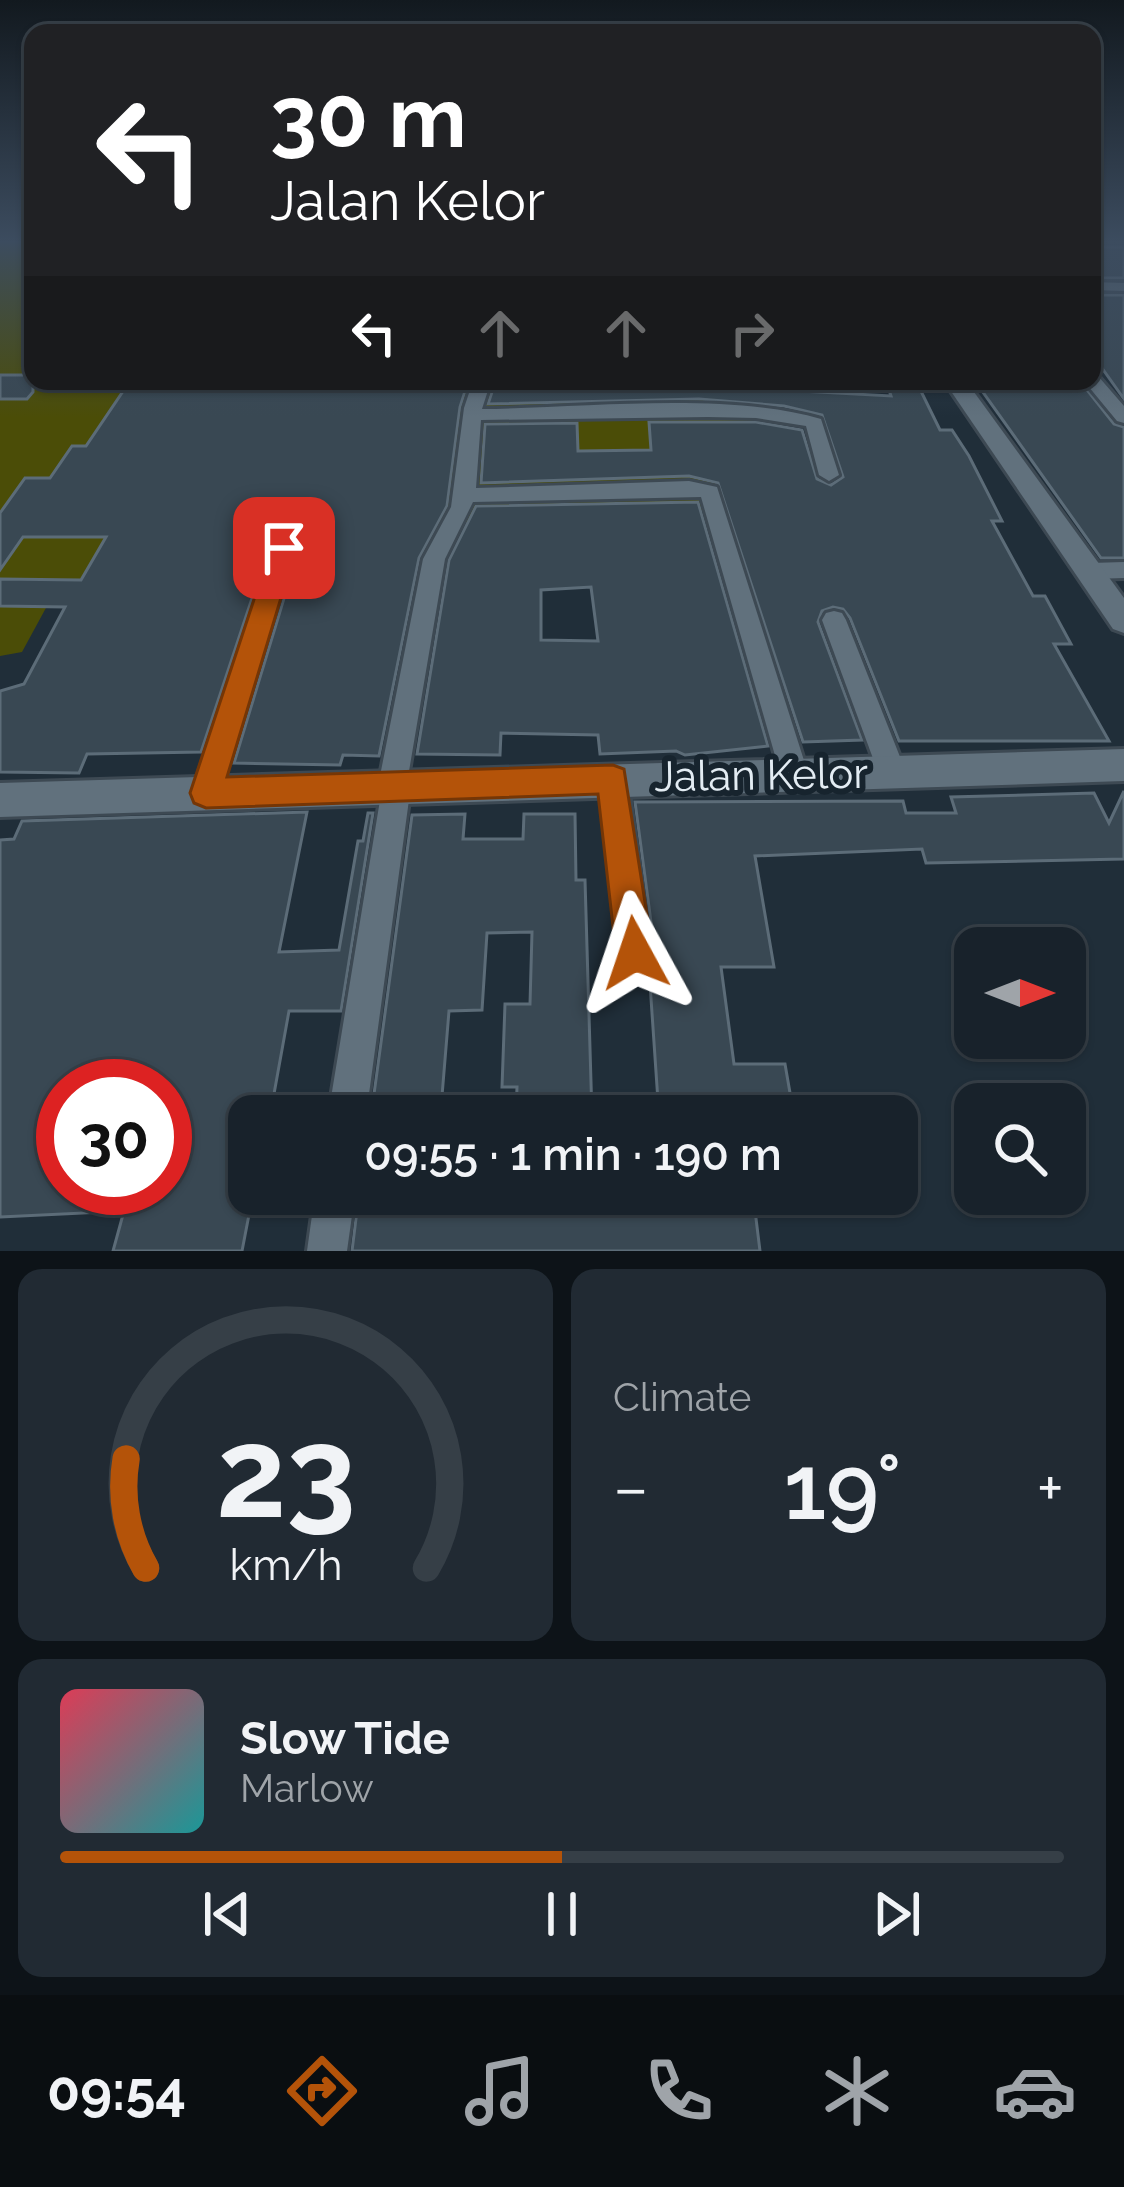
<!DOCTYPE html>
<html lang="en">
<head>
<meta charset="utf-8">
<style>
  :root { --surface:#18222b; --page:#212a33; --text:#f1f3f6; --muted:#9fa4a9; --line:#363f47; --accent:#b45309 }
  body { margin:0; font-family:Raleway,sans-serif; background:var(--page); color:var(--text); height:100vh; display:flex; flex-direction:column; font-size:45px; white-space:nowrap }
  * { box-sizing:border-box; margin:0 }
  p { font-size:39px; color:var(--muted) }
  .icon { flex:none; width:66px; height:66px; fill:none; stroke:currentColor; stroke-width:2; stroke-linecap:round; stroke-linejoin:round }
  .map { position:relative; height:1251px; overflow:hidden }
  .details { display:flex; flex-direction:column; gap:18px; padding:18px; background:#0d1318; flex:1 }
  .details>* { flex:none }
  .hud { position:absolute; left:24px; top:24px; width:1077px; height:366px; border-radius:24px; box-shadow:0 3px 9px #0004,0 0 0 3px var(--line); background:#202124; color:#fff; overflow:hidden }
  .needle { width:78px; rotate:90deg }
  .tools { position:absolute; left:954px; top:927px; display:grid; gap:24px }
  .tools a { display:grid; place-items:center; width:132px; height:132px; border-radius:24px; background:var(--surface); box-shadow:0 3px 9px #0004,0 0 0 3px var(--line); font-size:60px }
  .speed { position:absolute; left:36px; top:1059px; display:flex; gap:24px; font-size:60px; font-weight:700; text-align:center }
  .speed>* { display:grid; place-content:center; width:156px; height:156px; border-radius:50%; background:var(--surface); box-shadow:0 3px 9px #0004,0 0 0 3px var(--line); line-height:1 }
  .speed .limit { border:18px solid #d22; background:#fff; color:#111 }
  .pin { position:absolute; display:grid; place-items:center; width:102px; height:102px; color:#fff; margin:-51px; border-radius:24px; box-shadow:0 6px 18px #0006 }
  .me { position:absolute; width:132px; margin:-66px; rotate:355deg; stroke-linejoin:round; filter:drop-shadow(0 0 9px #0008) }
  .turn { display:flex; align-items:center; gap:42px; height:252px; padding:0 48px; font-size:54px }
  .turn .icon { width:156px; height:156px; stroke-width:2.5 }
  .turn b { display:block; font-size:84px; line-height:102px }
  .lanes { display:flex; align-items:center; height:114px; padding:0 48px; background:#0003; justify-content:center; gap:60px; direction:ltr }
  .lanes .off { opacity:.35 }
  .big { font-size:90px; font-weight:600; line-height:1.1 }
  .details .widget { flex:1; display:flex; flex-direction:column; justify-content:center; gap:18px; min-width:0; padding:0 42px; border-radius:24px; background:var(--page) }
  .details .dial { align-items:center; gap:0 }
  .dial svg { height:312px; overflow:visible; fill:none; stroke:var(--line); stroke-width:7; stroke-linecap:round; text-anchor:middle }
  .dial text { fill:var(--text); stroke:none }
  .song { display:flex; align-items:center; gap:36px }
  .cover { width:144px; height:144px; border-radius:18px; background:linear-gradient(135deg,hsl(350 70% 55%),hsl(180 70% 35%)) }
  .played { height:12px; border-radius:6px; background:linear-gradient(90deg,var(--accent) 50%,var(--line) 50%) }
  .keys { display:flex; justify-content:space-around; direction:ltr }
  .heat { display:flex; justify-content:space-between; align-items:center; font-size:66px; direction:ltr }
  .details .tiles { flex:1; display:grid; gap:18px; grid-template-columns:1fr 1fr }
  .widget:last-child { grid-column:span 2 }
  .trip { position:absolute; left:228px; top:1095px; width:690px; height:120px; border-radius:24px; background:var(--surface); box-shadow:0 3px 9px #0004,0 0 0 3px var(--line); font-weight:600; line-height:120px; text-align:center }
  .tabs { display:flex; height:192px; justify-content:space-around; align-items:center; background:#0a0e11; color:var(--muted) }
  .tabs .icon { width:84px; height:84px }
  .tabs .on { color:var(--accent) }
  .tabs b { font-size:54px; color:var(--text) }
  .map>svg:first-child { display:block }
  .green { fill:#4b4d07 }
  .building { fill:#394853; stroke:#5c6c78; stroke-width:3; fill-rule:evenodd }
  .lines { fill:none; stroke-linecap:round; stroke-linejoin:round }
  .minor-casing { stroke:#3d4953; stroke-width:6 }
  .tertiary-casing { stroke:#3d4953; stroke-width:6 }
  .minor { fill:#61717d; fill-rule:evenodd }
  .tertiary { fill:#61717d; fill-rule:evenodd }
  .route { fill:#b45309; stroke:#753606; stroke-width:3 }
  .labels { text-anchor:middle; dominant-baseline:central; stroke-width:12; stroke-linejoin:round; paint-order:stroke }
  .street-label { font-size:42px; fill:#e3ecf3; stroke:#17242e }
</style>
</head>
<body>
<div class="map">
<svg width="1124" height="1251" viewBox="0 0 1124 1251">
  <rect width="100%" height="100%" fill="#202e39"/>
  <!-- green -->
  <polygon class="green" points="0,241 33,241 33,381 743,381 776,507 477,521 343,535 334,592 53,595 22,652 0,656"/>
  <!-- building -->
  <g class="building">
    <rect x="1092" y="247" width="32" height="31"/>
    <polygon points="1092,295 1124,295 1124,399 1092,354"/>
    <polygon points="0,375 33,375 33,392 27,399 0,399"/>
    <polygon points="130,381 467,385 460,407 447,506 419,558 379,756 343,755 340,765 234,763 299,549 284,536 269,547 201,752 87,754 79,773 0,772 0,691 24,684 65,607 0,606 0,579 81,580 106,537 23,537 0,570 0,513 25,478 50,478 72,446 86,446"/>
    <polygon points="886,381 916,381 940,430 952,430 969,456 1002,521 992,521 1010,554 1033,596 1045,596 1071,644 1054,644 1109,741 899,741 850,618 843,609 833,607 822,611 818,622 862,740 803,742 718,483 689,476 481,483 485,424 577,423 578,451 651,450 649,422 756,422 802,430 817,479 831,485 843,477 822,415 784,406 699,399 488,404 495,383 670,384 891,396"/>
    <polygon points="975,381 1080,381 1114,424 1124,427 1124,558 1101,558"/>
    <path d="M 698,502 L 768,746 L 685,755 L 676,751 L 600,754 L 598,735 L 501,733 L 500,755 L 417,754 L 449,560 L 476,506 ZM 591,587 L 598,641 L 541,640 L 541,590 Z"/>
    <polygon points="1124,791 1124,859 926,863 922,849 755,856 774,967 721,967 734,1064 785,1064 794,1116 659,1116 649,969 655,952 635,802 903,801 906,813 956,813 951,797 1094,793 1109,823"/>
    <path d="M 307,812 L 279,952 L 339,950 L 358,841 L 363,841 L 368,813 L 373,813 L 341,1011 L 289,1011 L 270,1116 L 249,1116 L 253,1194 L 242,1251 L 113,1251 L 124,1211 L 0,1217 L 0,840 L 14,839 L 22,821 ZM 63,1086 L 165,1086 L 165,1188 L 63,1188 Z"/>
    <polygon points="465,814 463,839 523,839 524,814 575,814 576,880 585,880 592,1116 516,1116 517,1087 502,1087 505,1004 530,1004 532,932 487,933 482,1010 449,1011 442,1096 435,1097 434,1116 371,1116 412,815"/>
    <polygon points="359,1194 507,1194 507,1201 600,1202 705,1202 705,1194 753,1194 760,1251 352,1251"/>
  </g>
  <g class="lines">
    <defs>
      <g id="minor">
        <polygon points="1092,282 1124,283 1124,291 1092,290"/>
        <polygon points="1092,375 1098,376 1124,406 1124,423 1117,421 1084,381 1092,381"/>
        <path d="M 473,381 L 491,381 L 482,409 C 582,408 727,391 821,419 L 839,475 L 829,481 L 819,475 L 806,426 L 756,418 L 708,417 L 481,420 L 476,488 L 689,481 L 717,487 L 808,773 L 804,782 L 794,786 L 784,782 L 780,773 L 701,497 L 473,502 L 445,559 L 408,777 L 411,785 L 366,1116 L 328,1116 L 381,794 L 378,786 L 423,559 L 451,507 L 464,408 Z"/>
        <polygon points="284,540 295,548 220,793 216,802 206,806 196,802 192,793 273,548"/>
        <polygon points="1124,562 1124,578 1091,579 1080,571 1091,563"/>
        <polygon points="834,611 842,613 846,620 906,772 902,781 892,785 882,781 878,772 822,620 826,613"/>
        <polygon points="613,766 623,770 627,779 651,953 647,965 635,969 623,965 619,953 599,779 603,770"/>
        <polygon points="315,1194 355,1194 347,1251 307,1251"/>
      </g>
      <g id="tertiary">
        <polygon points="944,381 966,381 1124,598 1124,633 1113,629"/>
        <polygon points="1124,749 1124,781 0,817 0,783"/>
      </g>
    </defs>
    <!-- minor casing -->
    <use href="#minor" class="minor-casing"/>
    <!-- tertiary casing -->
    <use href="#tertiary" class="tertiary-casing"/>
    <!-- minor -->
    <use href="#minor" class="minor"/>
    <!-- tertiary -->
    <use href="#tertiary" class="tertiary"/>
  </g>
  <!-- sky -->
  <linearGradient id="sky" x2="0" y2="1"><stop stop-color="#12191f"/><stop offset="0.58" stop-color="#3c4c5f"/><stop offset="1" stop-color="#3c4c5f" stop-opacity="0"/></linearGradient>
  <rect width="1124" height="417" fill="url(#sky)"/>
  <!-- route -->
  <polygon class="route" points="284,540 296,548 227,777 613,765 624,769 653,953 648,966 635,972 622,966 616,953 598,794 206,808 194,803 190,793 271,548"/>
  <g class="labels">
    <!-- street labels -->
    <g class="street-label">
      <text transform="translate(761 775) rotate(-1)">Jalan Kelor</text>
    </g>
  </g>
</svg>
<div class="tools">
<a><svg class="needle" viewBox="-14 -14 28 28"><path d="M0-13l5 13h-10z" fill="#e53935"/><path d="M0 13l5-13h-10z" fill="#9fa4a9"/></svg></a>
<a><svg class="icon" aria-label="search" viewBox="0 0 24 24"><circle cx="10" cy="10" r="6"/><path d="M15 15l6 6"/></svg></a>
</div>
<div class="speed"><div class="limit">30</div></div>
<div class="pin" style="left:284px;top:548px;background:#d93025"><svg class="icon" aria-label="arrive" viewBox="0 0 24 24"><path d="M6 21V4h12l-3 4 3 4H6"/></svg></div>
<svg class="me" style="left:635px;top:953px" viewBox="-20 -20 40 40"><path d="M0-17L14 15 0 8-14 15z" fill="#b45309" stroke="#fff" stroke-width="4"/></svg>
<div class="trip">09:55 · 1 min · 190 m</div>
<div class="hud">
<div class="turn"><svg class="icon" aria-label="left" viewBox="0 0 24 24"><path d="M17 20v-9H6M10 6l-5 5 5 5"/></svg><div><b>30 m</b>Jalan Kelor</div></div>
<div class="lanes"><svg class="icon" aria-label="left" viewBox="0 0 24 24"><path d="M17 20v-9H6M10 6l-5 5 5 5"/></svg><svg class="icon off" aria-label="ahead" viewBox="0 0 24 24"><path d="M12 20V5M6 11l6-6 6 6"/></svg><svg class="icon off" aria-label="ahead" viewBox="0 0 24 24"><path d="M12 20V5M6 11l6-6 6 6"/></svg><svg class="icon off" aria-label="right" viewBox="0 0 24 24"><path d="M7 20v-9h11M14 6l5 5-5 5"/></svg></div>
</div>
</div>
<section class="details">
<div class="tiles">
<div class="widget dial"><svg viewBox="0 0 100 80">
<path d="M14 69A42 42 0 1 1 86 69"/>
<path d="M14 69A42 42 0 0 1 9 41" stroke="#b45309"/>
<text x="50" y="56" font-size="32" font-weight="700">23</text>
<text x="50" y="72" font-size="11">km/h</text>
</svg></div>
<div class="widget"><p>Climate</p>
<div class="heat"><a>−</a><b class="big">19°</b><a>+</a></div>
</div>
<div class="widget">
<div class="song"><i class="cover"></i><div><b>Slow Tide</b><p>Marlow</p></div></div>
<div class="played"></div>
<div class="keys"><svg class="icon" aria-label="previous" viewBox="0 0 24 24"><path d="M18 5L8 12l10 7zM5 5v14"/></svg><svg class="icon" aria-label="pause" viewBox="0 0 24 24"><path d="M8 5v14M16 5v14"/></svg><svg class="icon" aria-label="next" viewBox="0 0 24 24"><path d="M6 5l10 7-10 7zM19 5v14"/></svg></div>
</div>
</div>
</section>
<nav class="tabs">
<b>09:54</b>
<svg class="icon on" aria-label="directions" viewBox="0 0 24 24"><path d="M12 3l9 9-9 9-9-9zM9 14v-3h6M13 9l2 2-2 2"/></svg>
<svg class="icon" aria-label="music" viewBox="0 0 24 24"><path d="M9 18V5l10-2v13"/><circle cx="6" cy="18" r="3"/><circle cx="16" cy="16" r="3"/></svg>
<svg class="icon" aria-label="phone" viewBox="0 0 24 24"><path d="M5 4h4l2 5-3 2q2 4 5 5l2-3 5 2v4C11 20 4 13 5 4z"/></svg>
<svg class="icon" aria-label="climate" viewBox="0 0 24 24"><path d="M12 3v18M4 7l16 10M4 17L20 7"/></svg>
<svg class="icon" aria-label="car" viewBox="0 0 24 24"><path d="M5 17H2v-5l4-1 3-4h7l3 4 3 1v5h-3M9 17h6M6 11h13"/><circle cx="7" cy="17" r="2"/><circle cx="17" cy="17" r="2"/></svg>
</nav>
</body>
</html>
